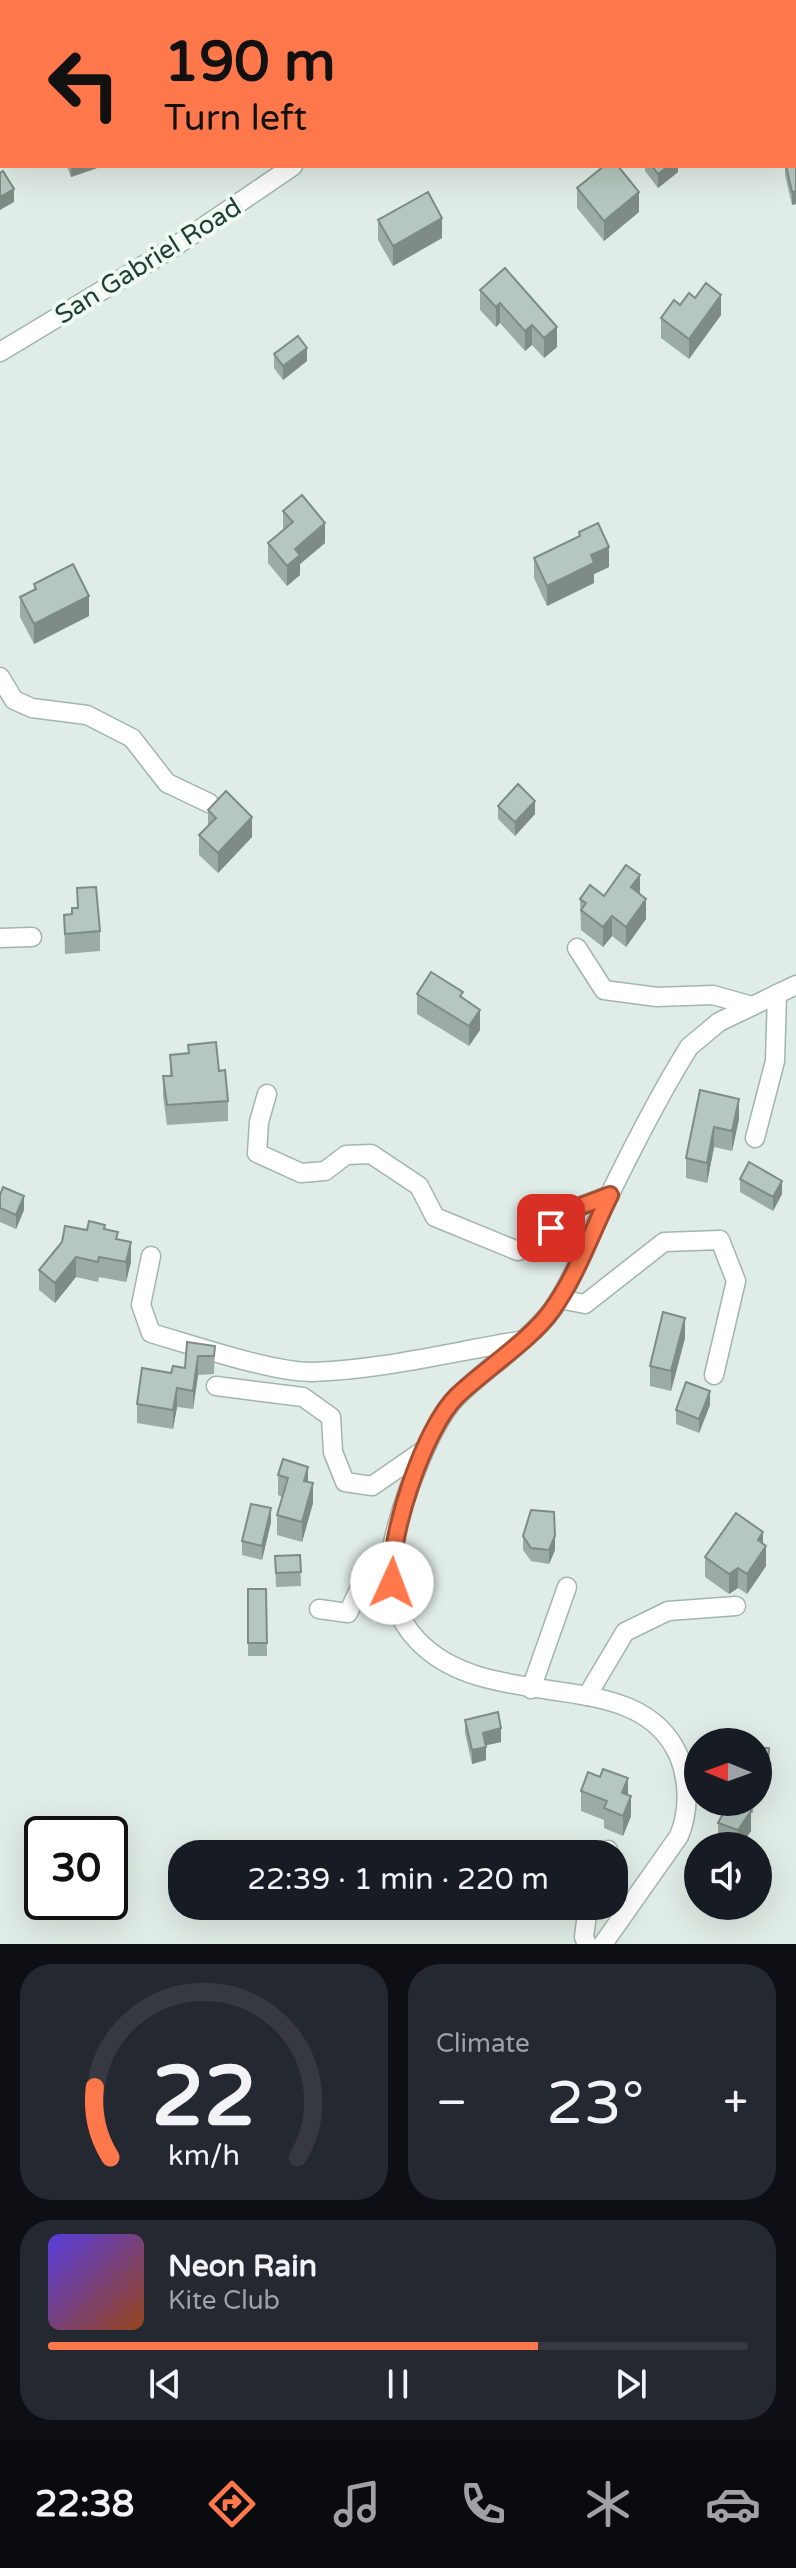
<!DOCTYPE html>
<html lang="en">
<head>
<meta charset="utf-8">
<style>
  :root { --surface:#171b24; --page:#242831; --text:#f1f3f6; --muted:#9ea1a6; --line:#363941; --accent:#ff784b }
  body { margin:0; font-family:"Varela Round",sans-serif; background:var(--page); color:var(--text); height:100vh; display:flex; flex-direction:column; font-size:30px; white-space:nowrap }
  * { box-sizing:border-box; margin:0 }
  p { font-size:26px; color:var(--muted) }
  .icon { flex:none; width:44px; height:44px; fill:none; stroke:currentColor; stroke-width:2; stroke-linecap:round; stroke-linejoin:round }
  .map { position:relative; height:1944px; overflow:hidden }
  .panel { display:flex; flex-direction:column; gap:20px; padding:20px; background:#0d0f14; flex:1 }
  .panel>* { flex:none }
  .banner { position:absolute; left:0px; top:0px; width:796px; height:168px; box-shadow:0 8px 32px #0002; background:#ff784b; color:#111; overflow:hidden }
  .needle { width:52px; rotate:271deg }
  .fabs { position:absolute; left:684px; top:1728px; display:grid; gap:16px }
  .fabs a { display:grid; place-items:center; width:88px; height:88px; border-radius:50%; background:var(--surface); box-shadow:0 8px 32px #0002; font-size:40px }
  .speed { position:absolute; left:24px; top:1816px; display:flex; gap:16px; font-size:40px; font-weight:700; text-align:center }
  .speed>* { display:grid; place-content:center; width:104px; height:104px; border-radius:50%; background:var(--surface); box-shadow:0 8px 32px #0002; line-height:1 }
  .speed .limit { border:4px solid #111; border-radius:12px; background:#fff; color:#111 }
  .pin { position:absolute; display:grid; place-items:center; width:68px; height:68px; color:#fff; margin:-34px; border-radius:16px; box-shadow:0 4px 12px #0006 }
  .me { position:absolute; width:88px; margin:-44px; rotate:2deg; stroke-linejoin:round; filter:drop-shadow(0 0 6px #0008) }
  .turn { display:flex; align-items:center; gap:28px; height:168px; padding:0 32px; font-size:36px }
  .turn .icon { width:104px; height:104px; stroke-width:2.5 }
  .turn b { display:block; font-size:56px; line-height:68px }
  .big { font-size:60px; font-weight:600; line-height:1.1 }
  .panel .tile { flex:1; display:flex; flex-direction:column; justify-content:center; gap:12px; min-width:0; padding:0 28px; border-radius:32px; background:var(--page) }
  .panel .dial { align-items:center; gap:0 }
  .dial svg { height:208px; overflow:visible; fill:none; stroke:var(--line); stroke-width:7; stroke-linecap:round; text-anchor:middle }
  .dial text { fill:var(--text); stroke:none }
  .song { display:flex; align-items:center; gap:24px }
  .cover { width:96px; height:96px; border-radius:12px; background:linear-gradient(135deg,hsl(250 70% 55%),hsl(20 70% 35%)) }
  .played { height:8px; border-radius:4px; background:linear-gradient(90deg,var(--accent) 70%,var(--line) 70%) }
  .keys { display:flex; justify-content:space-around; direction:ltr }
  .heat { display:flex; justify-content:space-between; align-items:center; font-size:44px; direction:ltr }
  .panel .tiles { flex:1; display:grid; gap:20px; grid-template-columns:1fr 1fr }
  .tile:last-child { grid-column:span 2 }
  .trip { position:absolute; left:168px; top:1840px; width:460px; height:80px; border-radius:32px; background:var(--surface); box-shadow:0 8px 32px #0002; font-weight:600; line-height:80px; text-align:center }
  .menu { display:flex; height:128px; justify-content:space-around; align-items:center; background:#090b0e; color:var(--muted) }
  .menu .icon { width:56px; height:56px }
  .menu .active { color:var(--accent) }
  .menu b { font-size:36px; color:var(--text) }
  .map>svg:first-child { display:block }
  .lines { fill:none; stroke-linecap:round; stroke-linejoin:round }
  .minor-casing { stroke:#a2b5ae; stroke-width:21 }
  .minor { stroke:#fff; stroke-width:18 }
  .wall { fill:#9caba5 }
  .shaded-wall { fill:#7f8b86 }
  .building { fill:#b5c7c0; stroke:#7f8b86; stroke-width:2 }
  .route-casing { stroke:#a64e31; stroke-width:20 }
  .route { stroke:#ff784b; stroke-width:14 }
  .labels { text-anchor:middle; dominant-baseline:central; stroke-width:8; stroke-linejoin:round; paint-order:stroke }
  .street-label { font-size:26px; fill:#1f3f36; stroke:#f1f9f5 }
</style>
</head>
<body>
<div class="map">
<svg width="796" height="1944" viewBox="0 0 796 1944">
  <rect width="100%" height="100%" fill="#e0ece7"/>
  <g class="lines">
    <defs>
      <g id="minor">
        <polyline points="27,0 34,2"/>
        <polyline points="524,2 527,0"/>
        <polyline points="734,2 742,0"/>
        <polyline points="0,57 2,60"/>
        <polyline points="0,352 174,247 293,166"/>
        <polyline points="0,677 14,700 32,708 87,715 132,738 167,783 209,803"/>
        <polyline points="0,938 32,937"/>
        <polyline points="577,948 604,990 657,997 713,995 752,1006"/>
        <polyline points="267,1094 259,1122 257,1153 301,1173 325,1171 346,1155 371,1154 419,1186 435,1217 518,1251 539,1242 563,1213 610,1195"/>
        <polyline points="755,1138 775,1061 777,994"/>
        <path d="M 151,1256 L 141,1305 L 151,1333 C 193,1345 271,1372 312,1372 C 381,1370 451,1352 519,1341"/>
        <polyline points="559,1299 585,1304 664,1242 720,1240 736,1281 714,1375"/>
        <polyline points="216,1386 303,1397 331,1417 333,1452 345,1482 372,1486 424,1450"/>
        <polyline points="319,1609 348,1613 372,1563 390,1565"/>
        <polyline points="531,1689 567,1587"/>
        <polyline points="587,1696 625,1632 668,1611 736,1606"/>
        <polyline points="606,1854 608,1850"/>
        <polyline points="587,1944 584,1937 588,1906"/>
        <path d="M 603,1944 L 679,1836 C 689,1812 689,1784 680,1759 C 641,1660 490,1718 417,1640 C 397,1619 388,1591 390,1562 C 393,1522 429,1424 458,1396 C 484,1370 531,1339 552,1310 C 570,1285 580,1257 593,1229 C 622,1168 653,1105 689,1047 L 719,1022 L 796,985"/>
      </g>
    </defs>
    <!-- minor casing -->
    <use href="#minor" class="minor-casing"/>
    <!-- minor -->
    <use href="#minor" class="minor"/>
  </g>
  <!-- wall -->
  <g class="wall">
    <polygon points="67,166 103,166 71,177"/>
    <polygon points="645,166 678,166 678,172 658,188 645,171"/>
    <polygon points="785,166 794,166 792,205 785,175"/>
    <polygon points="577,188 639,212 604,241 577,208"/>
    <polygon points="378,220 442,238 393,266 378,240"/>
    <polygon points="505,268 557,347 544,358 532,345 525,351 500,323 496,327 480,310 480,290"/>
    <polygon points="680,305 721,315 689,359 661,338 661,318"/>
    <polygon points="274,354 307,361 283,380 274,368"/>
    <polygon points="283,511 325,543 300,564 300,575 287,586 268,563 268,543 283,530"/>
    <polygon points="579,532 609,567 594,574 594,583 547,606 534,578 534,558 579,536"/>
    <polygon points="34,584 89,616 34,644 20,617 20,597 34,590"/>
    <polygon points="498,806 535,814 515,836 498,819"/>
    <polygon points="208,810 252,837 218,873 199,855 199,835 208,826"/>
    <polygon points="77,888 100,931 100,951 65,954 64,915 72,914 77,908"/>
    <polygon points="640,894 646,919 626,947 612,936 603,947 581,930 580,899"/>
    <polygon points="417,994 463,998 480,1030 469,1046 417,1014"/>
    <polygon points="188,1045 219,1071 228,1101 228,1121 167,1125 163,1096 163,1076 170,1076 170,1055 188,1053"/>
    <polygon points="700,1090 739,1119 732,1151 714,1147 707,1183 686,1178 686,1158"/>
    <polygon points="740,1179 782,1194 773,1211 740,1192"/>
    <polygon points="0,1195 24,1210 16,1229 0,1222"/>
    <polygon points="105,1229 118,1240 131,1262 126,1282 99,1277 98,1282 76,1277 55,1303 39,1290 39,1270 87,1230"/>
    <polygon points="685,1338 671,1391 650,1386 650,1366"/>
    <polygon points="187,1342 215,1346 214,1374 198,1375 193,1409 177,1407 173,1429 137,1423 137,1404 171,1373 185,1368"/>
    <polygon points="710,1405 699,1433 676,1424 676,1410"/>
    <polygon points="278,1475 308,1482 313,1503 302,1542 277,1535 277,1515 282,1497 278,1495"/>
    <polygon points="271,1522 262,1560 242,1555 242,1541"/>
    <polygon points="523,1536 555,1550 549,1564 531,1561 523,1550"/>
    <polygon points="300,1555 301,1586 276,1587 275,1556"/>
    <polygon points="705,1557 766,1566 747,1594 738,1588 729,1594 705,1577"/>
    <polygon points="248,1589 266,1589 267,1656 248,1656"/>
    <polygon points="465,1720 501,1742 486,1745 486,1760 472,1764 465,1733"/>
    <polygon points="758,1748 769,1768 768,1786 758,1786"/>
    <polygon points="581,1791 628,1795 631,1816 623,1836 604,1828 604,1820 581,1811"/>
    <polygon points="723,1802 754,1802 753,1813 751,1813 751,1831 741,1846 728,1846 718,1843 718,1823 723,1812"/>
  </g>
  <!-- shaded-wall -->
  <g class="shaded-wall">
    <polygon points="71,166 103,166 71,177"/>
    <polygon points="668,166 678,166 678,172 658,188 658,174"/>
    <polygon points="14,189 14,202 0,210 0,197"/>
    <polygon points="796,191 796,204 792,205 792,192"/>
    <polygon points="639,192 639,212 604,241 604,221"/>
    <polygon points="442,218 442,238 393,266 393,246"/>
    <polygon points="721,295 721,315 689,359 689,339"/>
    <polygon points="500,303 500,323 496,327 496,307"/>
    <polygon points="532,325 532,345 525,351 525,331"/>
    <polygon points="557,327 557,347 544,358 544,338"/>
    <polygon points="307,348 307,361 283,380 283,366"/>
    <polygon points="325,523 325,543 300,564 300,575 287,586 287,566 295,549"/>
    <polygon points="609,547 609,567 594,574 594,583 547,606 547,586 591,555"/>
    <polygon points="89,596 89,616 34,644 34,624"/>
    <polygon points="535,801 535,814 515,836 515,822"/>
    <polygon points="252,817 252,837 218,873 218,853"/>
    <polygon points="640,875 640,895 631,887"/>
    <polygon points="646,899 646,919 626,947 626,927"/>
    <polygon points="612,916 612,936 603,947 603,927"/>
    <polygon points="480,1010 480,1030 469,1046 469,1026"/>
    <polygon points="739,1099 739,1119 732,1151 732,1131"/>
    <polygon points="714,1127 714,1147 707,1183 707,1163"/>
    <polygon points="782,1181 782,1194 773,1211 773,1197"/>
    <polygon points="24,1196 24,1210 16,1229 16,1215"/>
    <polygon points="131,1242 131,1262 126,1282 126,1262"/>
    <polygon points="76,1257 76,1277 55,1303 55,1283"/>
    <polygon points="685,1318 685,1338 671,1391 671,1371"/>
    <polygon points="198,1356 198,1375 193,1409 193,1391"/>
    <polygon points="177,1388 177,1407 173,1429 173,1410"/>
    <polygon points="710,1391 710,1405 699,1433 699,1419"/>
    <polygon points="308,1467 308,1487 304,1481"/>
    <polygon points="313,1483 313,1503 302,1542 302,1522"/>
    <polygon points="271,1508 271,1522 262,1560 262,1546"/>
    <polygon points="763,1532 763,1551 766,1546 766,1566 747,1594 747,1574 758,1540"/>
    <polygon points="555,1536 555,1550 549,1564 549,1550"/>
    <polygon points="738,1568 738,1588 729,1594 729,1574"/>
    <polygon points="501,1728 501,1742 483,1746 483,1733"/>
    <polygon points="486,1747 486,1760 472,1764 472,1750"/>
    <polygon points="628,1778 628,1798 622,1793"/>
    <polygon points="631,1796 631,1816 623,1836 623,1816"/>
    <polygon points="751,1811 751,1831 741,1846 738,1846 738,1830"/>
  </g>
  <!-- building -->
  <g class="building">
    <polygon points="596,0 619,0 596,2"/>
    <polygon points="796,159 796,191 792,192 786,166 794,166 794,160"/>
    <polygon points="604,166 618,166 639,192 604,221 577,188"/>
    <polygon points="652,166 668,166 658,174"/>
    <polygon points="3,171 14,189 0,197 0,173"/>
    <polygon points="428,192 442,218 393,246 378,220"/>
    <polygon points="505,268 557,327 544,338 532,325 525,331 500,303 496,307 480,290"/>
    <polygon points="706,283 721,295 689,339 661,318 674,300 680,305 689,293 695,298"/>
    <polygon points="298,336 307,348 283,366 274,354"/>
    <polygon points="302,495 325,523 295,549 300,555 287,566 268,543 293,522 283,511"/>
    <polygon points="598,523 609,547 591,555 594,563 547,586 534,558 580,536 579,532"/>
    <polygon points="73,564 89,596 34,624 20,597 36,589 34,584"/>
    <polygon points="518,784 535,801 515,822 498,806"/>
    <polygon points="226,791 252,817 218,853 199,835 216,818 208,810"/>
    <polygon points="626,865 640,875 631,887 646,899 626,927 612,916 603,927 581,910 586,903 580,899 590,885 604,896"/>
    <polygon points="96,887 100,931 65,934 64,915 72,914 72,908 78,908 77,888"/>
    <polygon points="431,972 463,992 460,996 480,1010 469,1026 417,994"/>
    <polygon points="216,1042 219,1071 225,1070 228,1101 167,1105 163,1076 172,1076 170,1055 189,1053 188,1045"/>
    <polygon points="700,1090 739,1099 732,1131 714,1127 707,1163 686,1158"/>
    <polygon points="749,1162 782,1181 773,1197 740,1179"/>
    <polygon points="3,1187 24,1196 16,1215 0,1208 0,1195"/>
    <polygon points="89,1221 105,1225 104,1229 118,1232 116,1239 131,1242 126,1262 99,1257 98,1262 76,1257 55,1283 39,1270 62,1242 65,1226 87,1230"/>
    <polygon points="663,1312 685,1318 671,1371 650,1366"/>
    <polygon points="187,1342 215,1346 214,1356 198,1356 193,1391 177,1388 173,1410 137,1404 142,1368 171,1373 173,1366 185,1368"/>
    <polygon points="686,1382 710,1391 699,1419 676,1410"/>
    <polygon points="283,1459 308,1467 304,1481 313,1483 302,1522 277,1515 288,1478 278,1475"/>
    <polygon points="251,1504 271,1508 262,1546 242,1541"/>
    <polygon points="531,1510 554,1512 555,1536 549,1550 531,1548 523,1536"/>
    <polygon points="736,1513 763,1532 758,1540 766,1546 747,1574 738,1568 729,1574 705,1557"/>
    <polygon points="300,1555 301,1572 276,1573 275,1556"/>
    <polygon points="248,1589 266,1589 267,1643 248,1643"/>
    <polygon points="498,1712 501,1728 483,1733 486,1747 472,1750 465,1720"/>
    <polygon points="758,1748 769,1748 768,1766 758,1766"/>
    <polygon points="603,1769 628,1778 622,1793 631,1796 623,1816 604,1808 607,1801 581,1791 588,1772 600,1777"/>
    <polygon points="729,1802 749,1802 751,1811 738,1830 718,1823"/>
  </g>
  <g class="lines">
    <defs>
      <path id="route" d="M 392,1583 C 388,1537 424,1428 457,1396 C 484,1370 532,1339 552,1310 C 577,1275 591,1233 610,1195 L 563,1213 L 551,1228"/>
    </defs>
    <!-- route casing -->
    <use href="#route" class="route-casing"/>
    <!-- route -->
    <use href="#route" class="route"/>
  </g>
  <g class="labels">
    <!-- street labels -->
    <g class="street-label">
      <text transform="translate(148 261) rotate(-32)">San Gabriel Road</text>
    </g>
  </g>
</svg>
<div class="fabs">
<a><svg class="needle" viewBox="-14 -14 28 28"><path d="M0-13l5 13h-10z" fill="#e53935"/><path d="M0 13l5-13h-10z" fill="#9ea1a6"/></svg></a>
<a><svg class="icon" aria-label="sound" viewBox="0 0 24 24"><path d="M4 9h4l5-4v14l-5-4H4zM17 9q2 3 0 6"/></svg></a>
</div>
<div class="speed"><div class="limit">30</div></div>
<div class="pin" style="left:551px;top:1228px;background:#d93025"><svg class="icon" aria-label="arrive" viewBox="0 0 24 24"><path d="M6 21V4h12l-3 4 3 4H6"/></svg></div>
<svg class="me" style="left:392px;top:1583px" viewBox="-20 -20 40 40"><circle r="19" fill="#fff"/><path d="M0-13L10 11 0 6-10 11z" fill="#ff784b"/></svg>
<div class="trip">22:39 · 1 min · 220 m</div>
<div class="banner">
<div class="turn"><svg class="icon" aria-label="left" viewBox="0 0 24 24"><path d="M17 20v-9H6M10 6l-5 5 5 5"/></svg><div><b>190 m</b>Turn left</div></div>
</div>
</div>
<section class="panel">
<div class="tiles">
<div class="tile dial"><svg viewBox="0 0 100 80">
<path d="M14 69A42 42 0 1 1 86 69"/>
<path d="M14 69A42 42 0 0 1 8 42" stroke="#ff784b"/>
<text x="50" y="56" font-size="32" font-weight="700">22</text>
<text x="50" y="72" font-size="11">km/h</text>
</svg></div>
<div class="tile"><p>Climate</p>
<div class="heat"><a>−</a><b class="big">23°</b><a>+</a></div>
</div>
<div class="tile">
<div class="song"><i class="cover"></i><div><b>Neon Rain</b><p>Kite Club</p></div></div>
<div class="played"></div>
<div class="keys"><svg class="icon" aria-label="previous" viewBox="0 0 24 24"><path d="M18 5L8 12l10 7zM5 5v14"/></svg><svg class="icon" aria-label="pause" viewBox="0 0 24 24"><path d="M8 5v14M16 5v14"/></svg><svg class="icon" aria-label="next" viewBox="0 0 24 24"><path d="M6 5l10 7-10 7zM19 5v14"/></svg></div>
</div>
</div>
</section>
<nav class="menu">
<b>22:38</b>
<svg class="icon active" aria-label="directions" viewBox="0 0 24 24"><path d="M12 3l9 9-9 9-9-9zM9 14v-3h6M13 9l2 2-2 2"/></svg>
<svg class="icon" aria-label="music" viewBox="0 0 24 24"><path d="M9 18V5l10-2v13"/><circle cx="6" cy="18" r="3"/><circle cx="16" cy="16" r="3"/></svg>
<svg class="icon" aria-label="phone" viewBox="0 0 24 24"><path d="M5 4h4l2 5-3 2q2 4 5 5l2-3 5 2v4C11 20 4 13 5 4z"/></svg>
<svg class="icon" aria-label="climate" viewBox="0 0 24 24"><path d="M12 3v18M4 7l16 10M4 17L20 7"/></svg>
<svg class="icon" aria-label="car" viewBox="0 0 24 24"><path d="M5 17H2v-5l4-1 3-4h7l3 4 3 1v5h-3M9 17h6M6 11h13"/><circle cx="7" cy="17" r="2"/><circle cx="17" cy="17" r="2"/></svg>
</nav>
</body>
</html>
